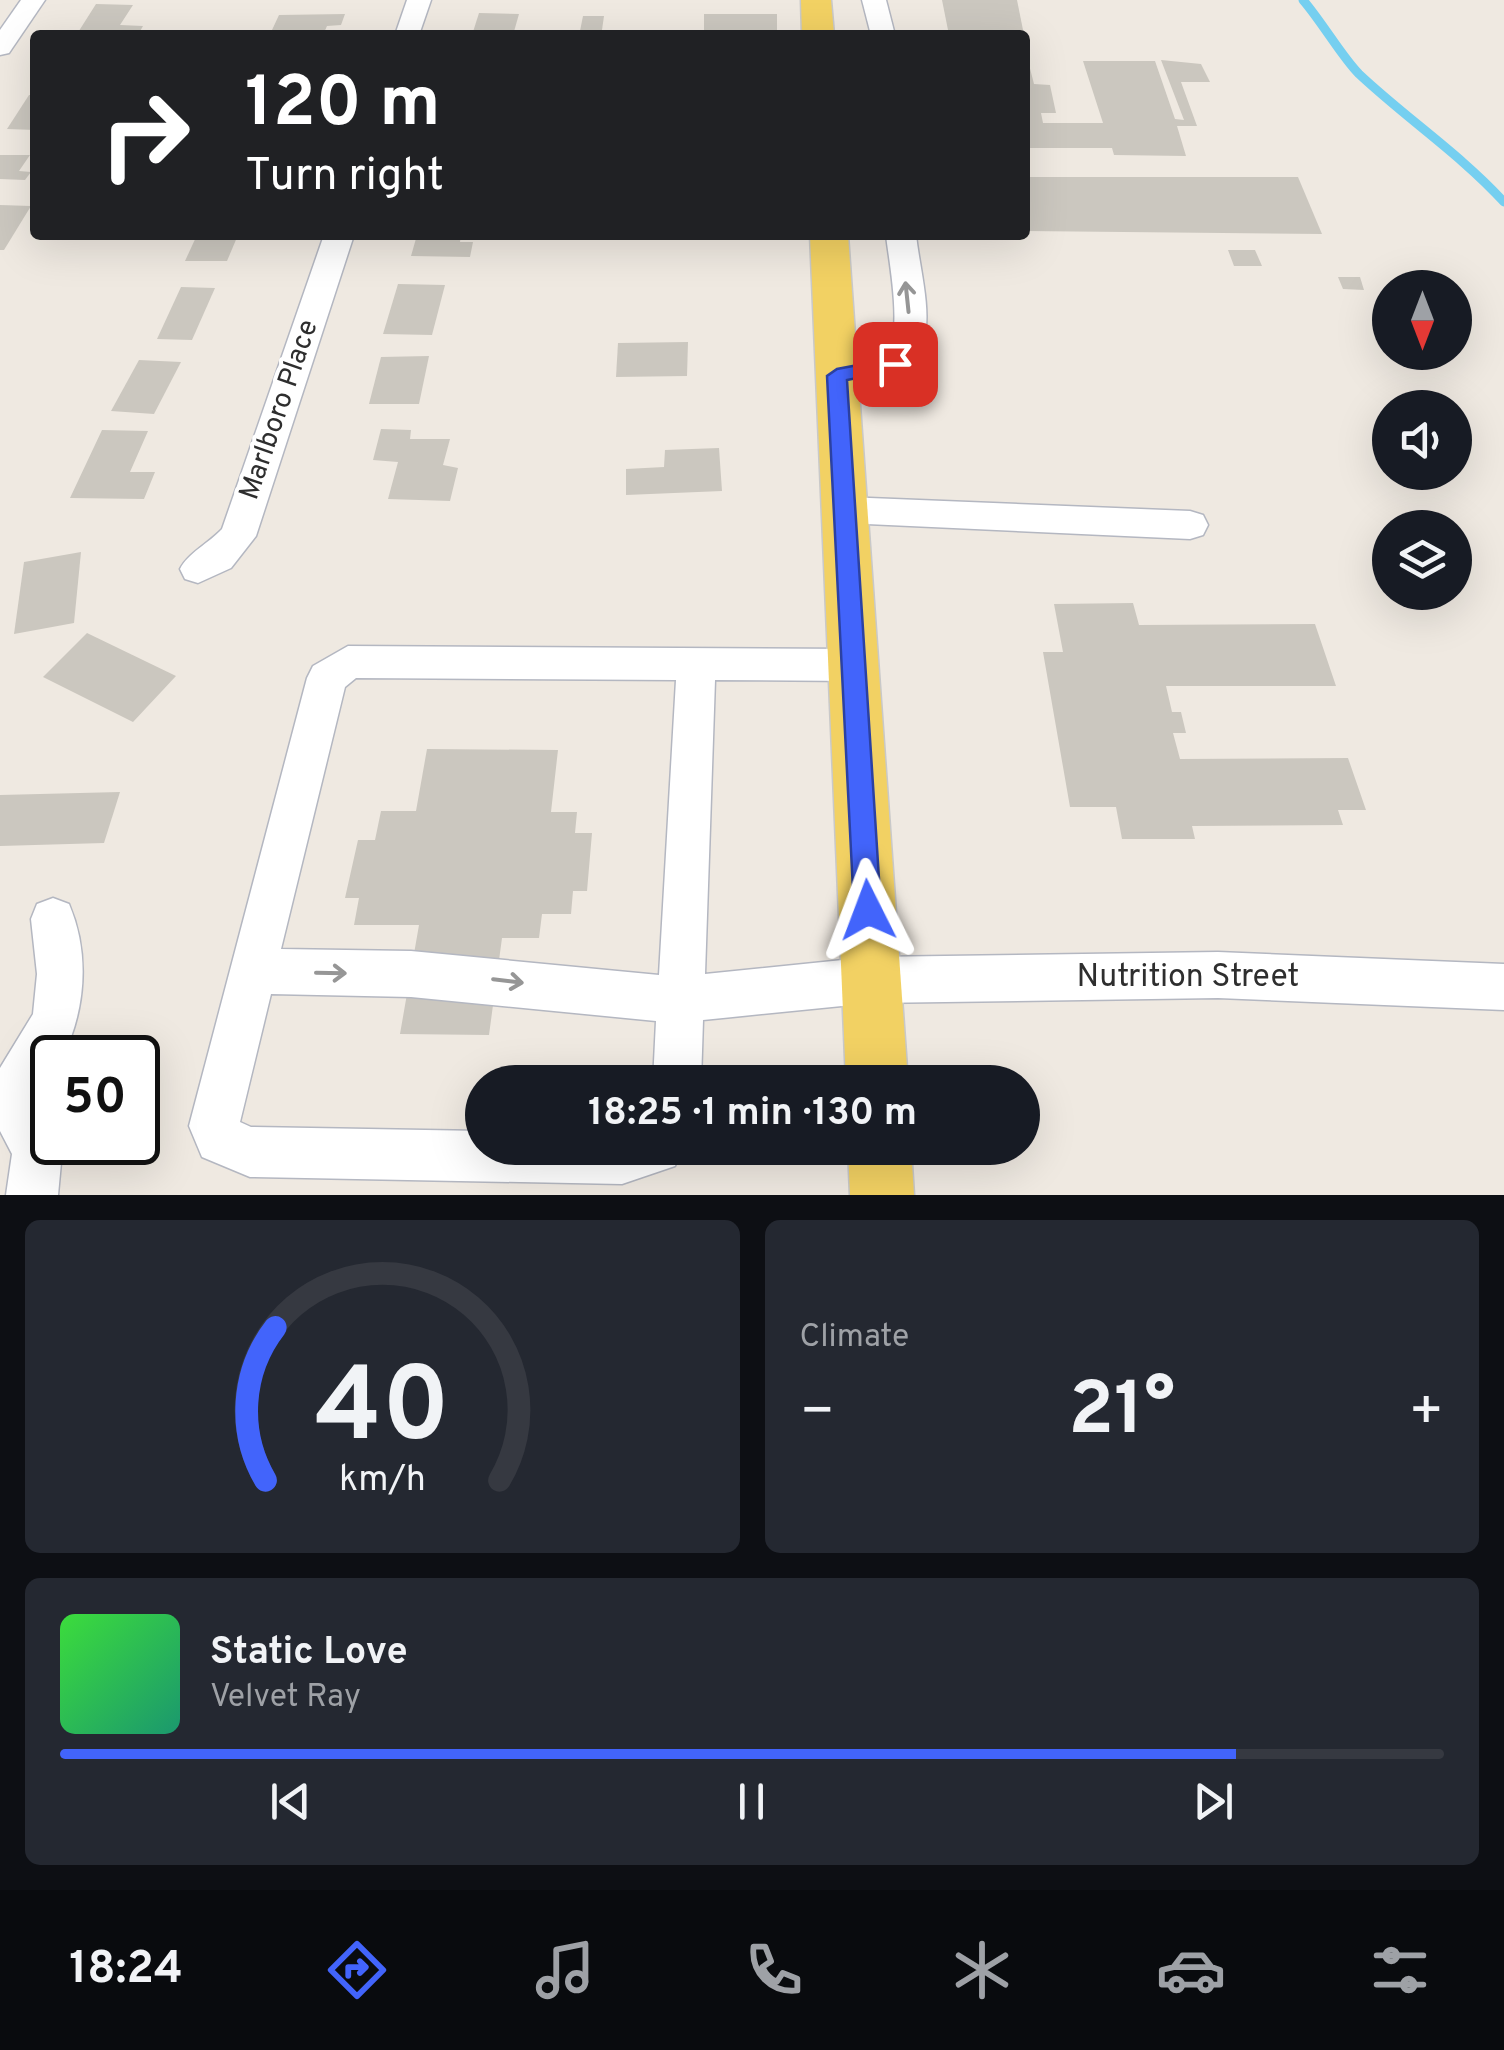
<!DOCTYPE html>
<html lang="en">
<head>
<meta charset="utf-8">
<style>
  :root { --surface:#171b24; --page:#242831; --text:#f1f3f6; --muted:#9ea1a6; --line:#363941; --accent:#4264fb }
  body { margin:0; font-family:Overpass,sans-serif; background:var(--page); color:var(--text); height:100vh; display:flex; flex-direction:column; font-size:38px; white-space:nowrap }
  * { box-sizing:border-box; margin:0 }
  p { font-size:32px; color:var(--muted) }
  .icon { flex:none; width:55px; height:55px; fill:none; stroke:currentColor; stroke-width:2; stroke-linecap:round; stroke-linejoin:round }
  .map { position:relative; height:1195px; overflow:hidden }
  .side { display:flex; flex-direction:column; gap:25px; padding:25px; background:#0d0f14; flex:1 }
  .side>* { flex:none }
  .guide { position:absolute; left:30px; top:30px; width:1000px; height:210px; border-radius:10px; box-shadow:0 10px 40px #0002; background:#202124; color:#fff; overflow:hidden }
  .needle { width:65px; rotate:180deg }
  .fabs { position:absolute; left:1372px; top:270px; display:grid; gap:20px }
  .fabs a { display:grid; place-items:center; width:100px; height:100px; border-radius:50%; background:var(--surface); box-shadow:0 10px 40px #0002; font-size:50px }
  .speed { position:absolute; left:30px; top:1035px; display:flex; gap:20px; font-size:50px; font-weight:700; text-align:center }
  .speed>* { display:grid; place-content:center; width:130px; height:130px; border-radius:50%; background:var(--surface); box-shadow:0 10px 40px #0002; line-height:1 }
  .speed .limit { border:5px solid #111; border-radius:15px; background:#fff; color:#111 }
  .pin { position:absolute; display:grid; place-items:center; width:85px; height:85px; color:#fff; margin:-42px; border-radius:20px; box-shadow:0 5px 15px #0006 }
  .me { position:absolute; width:110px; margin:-55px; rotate:357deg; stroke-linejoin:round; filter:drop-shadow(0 0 8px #0008) }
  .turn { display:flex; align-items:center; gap:35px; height:210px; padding:0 50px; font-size:45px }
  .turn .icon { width:130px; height:130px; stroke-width:2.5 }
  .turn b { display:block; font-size:70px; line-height:85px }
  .big { font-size:75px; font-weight:700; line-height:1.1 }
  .side .tile { flex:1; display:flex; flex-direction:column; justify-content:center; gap:15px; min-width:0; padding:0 35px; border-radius:15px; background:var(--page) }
  .side .dial { align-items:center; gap:0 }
  .dial svg { height:260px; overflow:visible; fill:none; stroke:var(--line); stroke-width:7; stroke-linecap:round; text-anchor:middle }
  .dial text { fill:var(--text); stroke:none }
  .song { display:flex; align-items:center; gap:30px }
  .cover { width:120px; height:120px; border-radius:15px; background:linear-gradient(135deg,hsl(120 70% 55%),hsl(160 70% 35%)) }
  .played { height:10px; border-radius:5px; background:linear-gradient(90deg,var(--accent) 85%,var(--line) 85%) }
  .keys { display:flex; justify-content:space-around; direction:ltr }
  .heat { display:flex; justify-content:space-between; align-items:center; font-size:55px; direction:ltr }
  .side .tiles { flex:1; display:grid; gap:25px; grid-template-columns:1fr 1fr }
  .tile:last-child { grid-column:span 2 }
  .trip { position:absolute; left:465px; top:1065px; width:575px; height:100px; border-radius:50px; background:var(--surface); box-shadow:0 10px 40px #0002; font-weight:700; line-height:100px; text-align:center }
  .menu { display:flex; height:160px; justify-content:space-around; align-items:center; background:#090b0e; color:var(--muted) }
  .menu .icon { width:70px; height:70px }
  .menu .on { color:var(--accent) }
  .menu b { font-size:45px; color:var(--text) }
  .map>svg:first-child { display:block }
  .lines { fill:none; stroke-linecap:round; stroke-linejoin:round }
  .stream { stroke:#75cff0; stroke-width:9 }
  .building { fill:#cbc7bf }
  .minor-casing { stroke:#b4b7c1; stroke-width:3 }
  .major-casing { stroke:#c9c9c9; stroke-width:3 }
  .minor { fill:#fff; fill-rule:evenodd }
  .major { fill:#f2d163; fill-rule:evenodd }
  .oneway { stroke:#969696 }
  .route { fill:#4264fb; stroke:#2b41a3; stroke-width:2.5 }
  .labels { text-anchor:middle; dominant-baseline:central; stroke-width:8; stroke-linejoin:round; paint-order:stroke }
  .street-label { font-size:28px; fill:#2e2e2e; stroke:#fff }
  .near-street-label { font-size:32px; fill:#2e2e2e; stroke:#fff }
</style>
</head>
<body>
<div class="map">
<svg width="1504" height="1195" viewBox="0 0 1504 1195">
  <rect width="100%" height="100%" fill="#efe9e1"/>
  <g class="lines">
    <!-- stream -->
    <path class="stream" d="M 1303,0 C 1322,22 1342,57 1359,74 C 1407,119 1460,154 1504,202"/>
  </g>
  <!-- building -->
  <g class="building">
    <polygon points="942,0 1017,0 1024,35 949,35"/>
    <polygon points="96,4 133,5 120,25 143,26 138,35 77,34"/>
    <polygon points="479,13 519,14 513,35 472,35"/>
    <polygon points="345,14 341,25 327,26 323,35 283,35 285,30 272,30 279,15"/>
    <rect x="704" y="14" width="73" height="20"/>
    <polygon points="583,16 604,16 602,30 580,31"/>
    <polygon points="1025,49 1034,84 1050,85 1056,113 1041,113 1043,123 1103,123 1083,61 1155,61 1175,119 1184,120 1161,60 1201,64 1210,82 1181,82 1197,126 1177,126 1186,156 1114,155 1112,148 1025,148"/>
    <polygon points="29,95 35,95 35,130 7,129"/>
    <polygon points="0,155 30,155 19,171 31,172 25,180 0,179"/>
    <polygon points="1025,177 1298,177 1322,234 1025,231"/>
    <polygon points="0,205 31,206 4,250 0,250"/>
    <polygon points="197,235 238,235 227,261 185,261"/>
    <polygon points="417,235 461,235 460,242 473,242 470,257 411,256"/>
    <polygon points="1228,250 1255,250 1262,266 1234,266"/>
    <polygon points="1338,277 1360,277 1364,290 1343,289"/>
    <polygon points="398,284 445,285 432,335 383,334"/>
    <polygon points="181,287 215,288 192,340 157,339"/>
    <polygon points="688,342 687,376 616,377 618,343"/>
    <polygon points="429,356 419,404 369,404 381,357"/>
    <polygon points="139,360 181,362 154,414 111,411"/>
    <polygon points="381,429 411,430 410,439 450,439 443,465 458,468 450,501 388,499 398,462 373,460"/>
    <polygon points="102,430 148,431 130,472 155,472 144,499 70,498"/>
    <polygon points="719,448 722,491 626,495 626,469 664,467 665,450"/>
    <polygon points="81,552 74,623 14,634 24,562"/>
    <polygon points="1133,603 1139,625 1315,624 1336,686 1166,686 1172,712 1181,712 1186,733 1173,733 1180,759 1348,758 1366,810 1338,810 1343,825 1192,826 1195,839 1122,839 1116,807 1070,807 1043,652 1063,652 1054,604"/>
    <polygon points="87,633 176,676 133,722 43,677"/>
    <polygon points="427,749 558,750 551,812 577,812 575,833 592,833 587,891 573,891 571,914 542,914 539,938 502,938 489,1035 400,1034 419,925 354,925 359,898 345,898 358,840 375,840 381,811 416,811"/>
    <polygon points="120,792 104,843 0,846 0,795"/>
  </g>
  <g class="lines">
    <defs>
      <g id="minor">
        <polygon points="21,0 45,0 9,53 0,55 0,30"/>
        <polygon points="407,0 431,0 419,35 395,35"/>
        <polygon points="862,0 886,0 895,35 871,35"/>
        <path d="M 324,235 L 354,235 L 256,536 L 231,568 L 198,583 L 185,579 L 180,569 C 188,553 209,543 222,529 Z"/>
        <path d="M 886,235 L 916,235 C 922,290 950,364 879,378 C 861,382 843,388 826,383 L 821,375 L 826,367 L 885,355 C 904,337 889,262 886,235 Z"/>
        <polygon points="845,497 1190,511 1203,515 1208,525 1203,535 1190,539 845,523 832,519 827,510 832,501"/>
        <path d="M 348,646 L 854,649 L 868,654 L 874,665 L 868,676 L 854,681 L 715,680 L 705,974 L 872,957 L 1218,952 L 1504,964 L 1504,1010 L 1218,998 L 872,1003 L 703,1020 L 701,1082 L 653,1082 L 656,1021 L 411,997 L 271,994 L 240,1122 L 251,1127 L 482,1131 L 482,1148 L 682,1148 L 675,1166 L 622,1184 L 250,1177 L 202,1157 L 189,1126 L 307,678 L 313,666 ZM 356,678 L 676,680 L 659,975 L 411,951 L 281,949 L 345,687 Z"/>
        <path d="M 53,898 L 69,904 C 90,953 86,1010 62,1058 L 52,1058 L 52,1075 L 37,1099 L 52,1130 L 52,1142 L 58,1142 L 62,1152 L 58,1195 L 6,1195 L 12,1154 L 0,1131 L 0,1068 L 33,1014 L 37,974 L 31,919 L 37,904 Z"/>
      </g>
      <g id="major">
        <polygon points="801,0 831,0 834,35 802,35"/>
        <polygon points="810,235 848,235 908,1082 846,1082"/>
        <polygon points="848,1148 911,1148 914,1195 850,1195"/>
      </g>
    </defs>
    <!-- minor casing -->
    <use href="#minor" class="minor-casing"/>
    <!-- major casing -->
    <use href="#major" class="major-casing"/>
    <!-- minor -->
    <use href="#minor" class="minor"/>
    <!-- major -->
    <use href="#major" class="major"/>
  </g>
  <!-- one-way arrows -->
  <defs><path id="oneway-shaft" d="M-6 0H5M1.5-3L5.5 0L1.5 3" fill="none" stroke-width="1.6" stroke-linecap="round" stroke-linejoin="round" transform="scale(2.5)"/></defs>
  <g class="oneway">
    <use href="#oneway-shaft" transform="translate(907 297) rotate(-96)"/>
    <use href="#oneway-shaft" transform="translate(331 973) rotate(1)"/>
    <use href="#oneway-shaft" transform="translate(508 981) rotate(7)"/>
  </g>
  <!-- route -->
  <polygon class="route" points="895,358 902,360 902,369 847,380 881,910 877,919 868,923 858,919 854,910 827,376 837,369"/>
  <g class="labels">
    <!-- street labels -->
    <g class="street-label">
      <text transform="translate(280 410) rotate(-71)">Marlboro Place</text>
    </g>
    <!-- near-street labels -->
    <g class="near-street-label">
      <text x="1188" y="978">Nutrition Street</text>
    </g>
  </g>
</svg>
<div class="fabs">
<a><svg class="needle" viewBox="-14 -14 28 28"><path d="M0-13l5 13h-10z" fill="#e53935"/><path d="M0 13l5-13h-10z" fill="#9ea1a6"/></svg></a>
<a><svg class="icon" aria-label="sound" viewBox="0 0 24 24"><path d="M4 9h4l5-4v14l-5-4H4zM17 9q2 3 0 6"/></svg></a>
<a><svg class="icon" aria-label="layers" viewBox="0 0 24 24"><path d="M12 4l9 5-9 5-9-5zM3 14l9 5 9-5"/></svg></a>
</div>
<div class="speed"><div class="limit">50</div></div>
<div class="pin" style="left:895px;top:364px;background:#d93025"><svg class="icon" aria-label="arrive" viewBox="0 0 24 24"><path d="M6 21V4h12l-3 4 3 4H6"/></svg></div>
<svg class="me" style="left:868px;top:910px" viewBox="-20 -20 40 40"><path d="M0-17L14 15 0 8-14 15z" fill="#4264fb" stroke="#fff" stroke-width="4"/></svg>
<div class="trip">18:25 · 1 min · 130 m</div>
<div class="guide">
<div class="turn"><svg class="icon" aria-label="right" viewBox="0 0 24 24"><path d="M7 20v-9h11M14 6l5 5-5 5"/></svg><div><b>120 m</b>Turn right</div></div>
</div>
</div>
<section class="side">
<div class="tiles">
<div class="tile dial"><svg viewBox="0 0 100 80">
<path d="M14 69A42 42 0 1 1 86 69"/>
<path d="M14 69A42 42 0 0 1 17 22" stroke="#4264fb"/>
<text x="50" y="56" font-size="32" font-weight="700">40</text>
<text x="50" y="72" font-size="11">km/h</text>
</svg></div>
<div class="tile"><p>Climate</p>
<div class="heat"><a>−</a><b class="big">21°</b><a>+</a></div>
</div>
<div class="tile">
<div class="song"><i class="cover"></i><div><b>Static Love</b><p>Velvet Ray</p></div></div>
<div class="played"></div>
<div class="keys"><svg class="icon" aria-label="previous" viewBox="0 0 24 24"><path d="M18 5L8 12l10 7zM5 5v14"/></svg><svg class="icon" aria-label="pause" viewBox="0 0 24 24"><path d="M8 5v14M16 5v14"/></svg><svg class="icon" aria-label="next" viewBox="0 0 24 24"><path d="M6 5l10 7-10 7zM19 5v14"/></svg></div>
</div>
</div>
</section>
<nav class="menu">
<b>18:24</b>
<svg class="icon on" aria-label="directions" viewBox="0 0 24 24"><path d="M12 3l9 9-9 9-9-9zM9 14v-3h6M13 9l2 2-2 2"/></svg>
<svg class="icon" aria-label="music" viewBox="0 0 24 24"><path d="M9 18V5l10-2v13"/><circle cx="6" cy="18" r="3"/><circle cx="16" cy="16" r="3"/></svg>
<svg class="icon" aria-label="phone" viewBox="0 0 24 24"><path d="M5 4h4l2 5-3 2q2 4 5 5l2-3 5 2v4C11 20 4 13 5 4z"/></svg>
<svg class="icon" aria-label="climate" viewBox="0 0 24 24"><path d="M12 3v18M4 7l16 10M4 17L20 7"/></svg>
<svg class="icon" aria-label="car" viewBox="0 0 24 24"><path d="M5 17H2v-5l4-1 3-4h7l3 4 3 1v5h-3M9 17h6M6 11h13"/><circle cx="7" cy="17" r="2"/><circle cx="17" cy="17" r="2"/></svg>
<svg class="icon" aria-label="filters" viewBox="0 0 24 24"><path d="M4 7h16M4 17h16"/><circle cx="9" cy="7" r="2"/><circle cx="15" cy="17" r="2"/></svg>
</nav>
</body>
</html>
